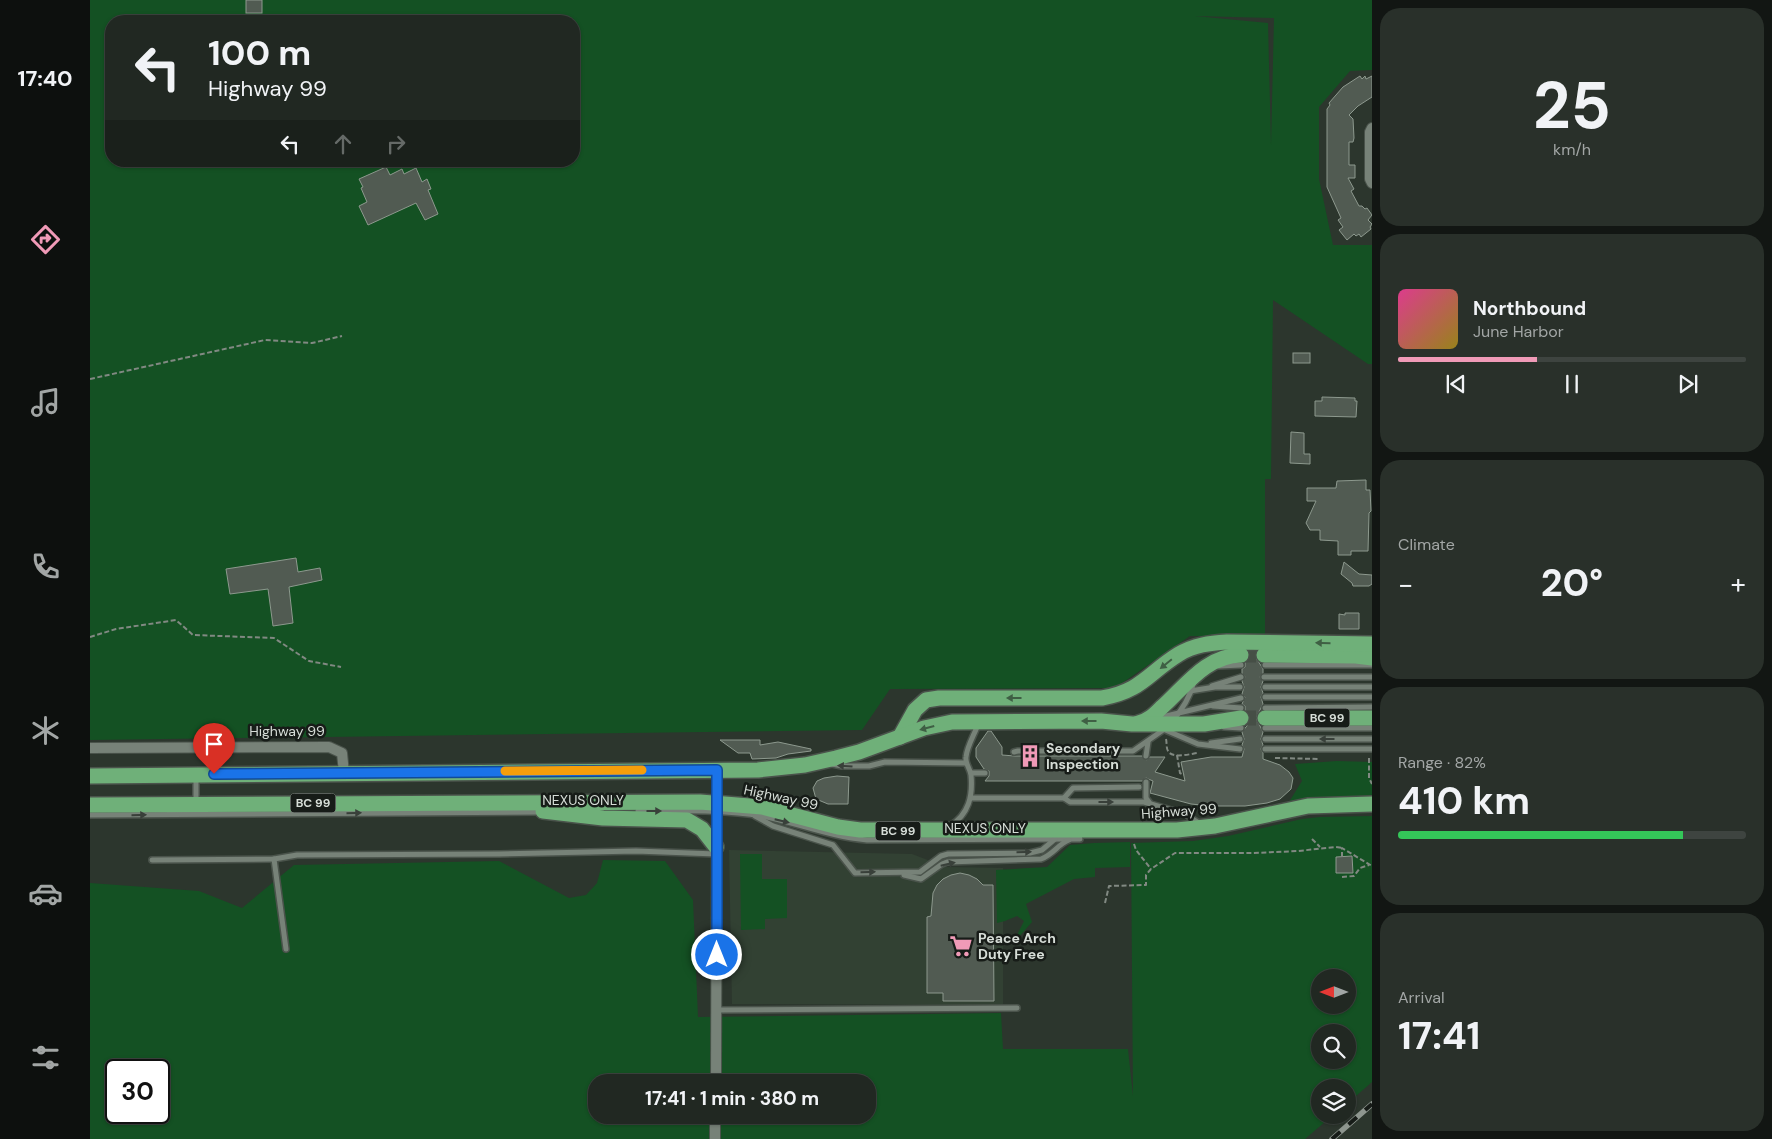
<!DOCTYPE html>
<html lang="en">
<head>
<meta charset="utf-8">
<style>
  :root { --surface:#212822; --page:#29302a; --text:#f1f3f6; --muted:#a2a6a5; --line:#3e4440; --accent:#f09ab7 }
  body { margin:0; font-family:"DM Sans",sans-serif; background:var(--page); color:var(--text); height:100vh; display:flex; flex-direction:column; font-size:19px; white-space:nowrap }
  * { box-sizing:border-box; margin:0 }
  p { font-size:16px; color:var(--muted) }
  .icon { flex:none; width:28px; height:28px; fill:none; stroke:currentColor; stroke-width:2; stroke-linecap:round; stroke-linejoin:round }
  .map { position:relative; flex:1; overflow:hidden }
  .side { display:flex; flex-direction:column; gap:8px; padding:8px; background:#121613; width:400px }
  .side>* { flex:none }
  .guide { position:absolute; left:15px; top:15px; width:475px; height:152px; border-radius:20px; box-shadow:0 1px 4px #0004,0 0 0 1px var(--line); background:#212822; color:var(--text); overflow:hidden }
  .needle { width:32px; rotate:270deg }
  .fabs { position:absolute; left:1221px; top:969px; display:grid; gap:10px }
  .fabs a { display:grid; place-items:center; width:45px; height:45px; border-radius:50%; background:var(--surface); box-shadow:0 1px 4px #0004,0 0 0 1px var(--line); font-size:25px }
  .speed { position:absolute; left:15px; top:1059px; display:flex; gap:10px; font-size:25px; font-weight:700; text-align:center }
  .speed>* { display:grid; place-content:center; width:65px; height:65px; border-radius:50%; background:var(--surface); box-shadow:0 1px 4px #0004,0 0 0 1px var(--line); line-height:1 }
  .speed .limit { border:2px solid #111; border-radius:8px; background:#fff; color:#111 }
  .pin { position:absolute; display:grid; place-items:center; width:42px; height:42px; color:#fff; margin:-51px -21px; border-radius:50% 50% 50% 0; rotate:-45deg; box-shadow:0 0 5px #0007 }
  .pin .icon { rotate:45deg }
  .me { position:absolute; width:55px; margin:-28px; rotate:0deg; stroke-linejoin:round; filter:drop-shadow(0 0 4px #0008) }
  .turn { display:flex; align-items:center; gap:18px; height:105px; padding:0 20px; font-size:22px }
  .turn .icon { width:65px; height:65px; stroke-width:2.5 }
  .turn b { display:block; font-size:35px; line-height:42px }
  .lanes { display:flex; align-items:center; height:48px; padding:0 20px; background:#0003; justify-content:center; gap:25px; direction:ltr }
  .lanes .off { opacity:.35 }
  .big { font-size:38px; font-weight:700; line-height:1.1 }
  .side .tile { flex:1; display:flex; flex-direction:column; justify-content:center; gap:8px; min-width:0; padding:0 18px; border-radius:20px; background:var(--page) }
  .side .dial { align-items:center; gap:0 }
  .dial b { font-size:65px; line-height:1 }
  .song { display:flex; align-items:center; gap:15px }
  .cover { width:60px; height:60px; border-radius:8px; background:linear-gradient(135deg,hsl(330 70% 55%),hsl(50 70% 35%)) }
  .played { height:5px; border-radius:2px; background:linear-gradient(90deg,var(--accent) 40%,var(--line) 40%) }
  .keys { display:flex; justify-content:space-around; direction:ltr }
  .heat { display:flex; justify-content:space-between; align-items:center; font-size:28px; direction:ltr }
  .charge { height:8px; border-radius:4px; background:linear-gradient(90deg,#34c759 82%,var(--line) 0) }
  .trip { position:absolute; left:498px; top:1074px; width:288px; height:50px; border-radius:20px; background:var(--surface); box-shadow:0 1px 4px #0004,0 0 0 1px var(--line); font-weight:700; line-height:50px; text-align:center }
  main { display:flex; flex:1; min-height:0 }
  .menu { display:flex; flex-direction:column; width:90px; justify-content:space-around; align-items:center; background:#0d100e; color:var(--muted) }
  .menu .icon { width:35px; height:35px }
  .menu .on { color:var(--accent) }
  .menu b { font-size:22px; color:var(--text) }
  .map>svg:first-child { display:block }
  .built { fill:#324133 }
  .green { fill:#145123; fill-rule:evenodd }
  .building { fill:#515b52; stroke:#8d998e }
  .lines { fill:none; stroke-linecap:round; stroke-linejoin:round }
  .highway-tunnel { stroke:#464f46; stroke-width:15; stroke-dasharray:15 8; stroke-linecap:butt }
  .lane-casing { stroke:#4a534b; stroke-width:8 }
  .street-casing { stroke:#4a534b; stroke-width:12 }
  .highway-casing { stroke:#4a534b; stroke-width:18 }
  .path { stroke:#818982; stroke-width:2; stroke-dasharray:5 2.5; stroke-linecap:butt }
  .lane { stroke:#778278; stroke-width:5 }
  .street { stroke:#778278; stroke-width:10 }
  .highway { stroke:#6fb079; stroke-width:15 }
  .rail-casing { stroke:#8e968f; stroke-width:5.5 }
  .rail { stroke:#171c18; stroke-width:4; stroke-dasharray:11; stroke-linecap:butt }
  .oneway { fill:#3f5f44 }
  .oneway2 { fill:#39403a }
  .route-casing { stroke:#114b97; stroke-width:12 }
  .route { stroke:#1a73e8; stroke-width:9 }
  .slow { stroke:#f59e0b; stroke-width:9 }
  .labels { text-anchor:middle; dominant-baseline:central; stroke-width:5; stroke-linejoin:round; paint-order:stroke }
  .shield { fill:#171c18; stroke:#9da39e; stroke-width:1 }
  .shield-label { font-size:12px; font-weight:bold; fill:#d6ddd7 }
  .street-label { font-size:14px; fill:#d6ddd7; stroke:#171c18 }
  .poi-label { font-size:14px; font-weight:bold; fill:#d6ddd7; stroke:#171c18; text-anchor:start }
</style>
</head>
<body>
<main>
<nav class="menu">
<b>17:40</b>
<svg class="icon on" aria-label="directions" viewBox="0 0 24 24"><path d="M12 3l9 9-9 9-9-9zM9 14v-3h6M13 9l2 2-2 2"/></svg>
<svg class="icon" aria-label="music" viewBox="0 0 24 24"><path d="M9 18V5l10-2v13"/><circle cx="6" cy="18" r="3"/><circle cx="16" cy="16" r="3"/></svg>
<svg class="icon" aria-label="phone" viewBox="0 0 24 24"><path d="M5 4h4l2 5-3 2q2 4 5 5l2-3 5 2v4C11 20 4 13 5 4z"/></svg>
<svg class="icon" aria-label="climate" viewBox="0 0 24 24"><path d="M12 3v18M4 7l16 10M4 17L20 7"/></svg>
<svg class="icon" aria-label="car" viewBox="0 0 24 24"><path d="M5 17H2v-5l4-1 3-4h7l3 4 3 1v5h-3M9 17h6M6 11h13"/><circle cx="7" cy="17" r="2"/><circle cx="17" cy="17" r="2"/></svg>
<svg class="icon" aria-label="filters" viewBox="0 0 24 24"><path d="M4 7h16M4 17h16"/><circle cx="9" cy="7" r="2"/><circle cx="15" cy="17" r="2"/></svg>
</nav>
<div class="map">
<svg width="1282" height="1139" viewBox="0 0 1282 1139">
  <rect width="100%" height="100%" fill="#2c362d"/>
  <!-- built -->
  <polygon class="built" points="639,850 822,854 856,867 913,868 913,1005 642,1004"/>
  <!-- green -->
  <g class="green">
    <path d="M 0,0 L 1282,0 L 1282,70 L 1260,71 L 1229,107 L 1229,179 L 1243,245 L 1282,245 L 1282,364 L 1278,364 L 1183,300 L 1181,479 L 1175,479 L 1175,636 L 1100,636 L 1025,688 L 800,689 L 772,730 L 0,740 ZM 1105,16 L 1184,18 L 1181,145 L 1178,23 ZM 21,21 L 484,21 L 484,161 L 21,161 Z"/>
    <polygon points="1247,761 1282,762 1282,797 1228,797 1199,802 1212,781 1205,764"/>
    <path d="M 1282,816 L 1282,1082 L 1258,1103 L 1258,1088 L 1230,1088 L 1230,1115 L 1243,1115 L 1215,1139 L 0,1139 L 0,883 L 109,891 L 152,908 L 204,865 L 409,861 L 479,898 L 496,895 L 507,883 L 513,860 L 575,861 L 603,900 L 608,1017 L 911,1013 L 913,1049 L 1038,1049 L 1043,1096 L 1041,843 L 1103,841 L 1138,836 L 1212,819 L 1230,817 ZM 1230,978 L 1258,978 L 1258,1005 L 1230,1005 ZM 1230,1032 L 1258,1032 L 1258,1060 L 1230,1060 ZM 26,1070 L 69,1070 L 69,1112 L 26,1112 ZM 506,1082 L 776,1082 L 776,1115 L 506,1115 Z"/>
    <polygon points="1040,842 1040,867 1005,868 1005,877 984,879 936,904 942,922 929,937 926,937 934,921 927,916 915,921 907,923 906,870 957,867 980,845 1004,843"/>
    <polygon points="650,854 672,854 672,879 697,879 697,918 675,919 675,929 651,930"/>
  </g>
  <!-- building -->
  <g class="building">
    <rect x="156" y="0" width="16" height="13"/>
    <polygon points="1270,76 1272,79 1275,76 1276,79 1282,76 1282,97 1268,106 1259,115 1263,119 1264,138 1263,142 1259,142 1259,165 1265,165 1265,178 1258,178 1264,189 1261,191 1269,206 1272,206 1275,209 1277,208 1282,215 1278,220 1282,224 1280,227 1281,229 1271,237 1269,234 1266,236 1264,234 1257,240 1249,230 1253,227 1248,220 1251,218 1237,187 1237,109 1240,105 1239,103 1253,87"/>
    <polygon points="296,167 300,175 312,169 314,174 326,168 332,182 337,179 341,189 338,190 348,214 335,220 326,203 278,225 269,206 277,202 271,188 273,187 269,179"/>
    <rect x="1203" y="353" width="17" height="10"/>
    <polygon points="1232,397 1265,398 1265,401 1267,401 1266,417 1225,416 1225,401 1232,401"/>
    <polygon points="1201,432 1214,433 1214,454 1220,454 1220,464 1200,463"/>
    <polygon points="1276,480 1276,490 1280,490 1281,511 1279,513 1278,551 1261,551 1261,555 1248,555 1248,541 1230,540 1230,530 1220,530 1216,523 1226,501 1217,501 1217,488 1246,488 1247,481"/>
    <polygon points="206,558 208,572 230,568 232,580 199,587 203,623 183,626 178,589 140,594 136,569"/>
    <polygon points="1254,562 1269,574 1282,575 1282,584 1279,586 1263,586 1262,583 1251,574"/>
    <polygon points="1255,613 1269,613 1269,629 1249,629 1249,614 1255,615"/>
    <polygon points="1160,656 1165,656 1173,669 1173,673 1170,677 1173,681 1171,687 1173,693 1171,697 1173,704 1166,718 1173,732 1171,739 1173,745 1171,749 1173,753 1173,759 1190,765 1199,772 1203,778 1201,789 1190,799 1177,803 1155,806 1121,806 1101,804 1060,793 1063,781 1056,778 1052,781 895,781 899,776 899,771 894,769 886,757 886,748 898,731 901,731 912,747 912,755 925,756 1052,756 1056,760 1060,757 1075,757 1065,772 1095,781 1091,762 1121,757 1152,757 1154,749 1152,745 1154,739 1152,732 1160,722 1160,717 1155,710 1155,706 1152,704 1155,697 1152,694 1154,687 1152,681 1155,677 1152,673 1152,669 1155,667 1155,663 1159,659"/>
    <polygon points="630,740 670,740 670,745 688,742 721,749 721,751 698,754 686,758 662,759 660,753 648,753"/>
    <polygon points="747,776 759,777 758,804 738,804 726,799 723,788 727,781 734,778"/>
    <polygon points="1262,856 1263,873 1246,873 1246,857"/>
    <polygon points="870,873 879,875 887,879 893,885 903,885 904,1001 853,1001 853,993 837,993 837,917 841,916 843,893 847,885 853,879 861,875"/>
  </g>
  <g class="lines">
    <!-- highway-tunnel -->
    <g class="highway-tunnel">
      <polyline points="1151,655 1174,655"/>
      <polyline points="1151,718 1175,718"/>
    </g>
    <defs>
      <g id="lane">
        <polyline points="1175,665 1282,665"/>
        <polyline points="1129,666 1151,665"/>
        <polyline points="1174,677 1282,677"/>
        <polyline points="1122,686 1151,677"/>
        <polyline points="1175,687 1282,687"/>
        <polyline points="1100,691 1125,687 1150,687"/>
        <polyline points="1175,697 1282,697"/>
        <polyline points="1123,706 1151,708"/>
        <polyline points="1175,708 1282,707"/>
        <polyline points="1068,718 1151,698"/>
        <path d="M 1083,720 C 1093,709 1100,696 1104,682"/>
        <polyline points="1134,727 1151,728"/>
        <polyline points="1175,728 1282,728"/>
        <polyline points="1073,729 1108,744 1150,749"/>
        <polyline points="1175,739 1282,739"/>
        <polyline points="1121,743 1150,739"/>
        <polyline points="1175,749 1282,749"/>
        <polyline points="924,752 928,751 1043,751 1076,728"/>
        <polyline points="1056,756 1058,742"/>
        <polyline points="742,764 752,766 779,766 795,762 876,763"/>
        <polyline points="881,773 895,773"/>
        <polyline points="106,777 106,803"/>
        <polyline points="1056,782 1056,798 1059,802"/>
        <polyline points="881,798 974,798 980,802 1054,802 1095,814 1109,823"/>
        <polyline points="974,798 983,788 1049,787"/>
        <path d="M 548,811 C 589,811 631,809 672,816 C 707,823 741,837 777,840 L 990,839"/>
        <polyline points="0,815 452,812"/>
        <polyline points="665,816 683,826 743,845 765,873 830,872 851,856 858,854 940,853 952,850 965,839"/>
        <path d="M 860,826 C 879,814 883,796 881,775 C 880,768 875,764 876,757 C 877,747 883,737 887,727 L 890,724"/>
        <polyline points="184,859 196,949"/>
        <polyline points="62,860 184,859 207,855 409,854 546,851 626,854"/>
        <path d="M 814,875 L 831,879 L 852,864 L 857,862 L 951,859 C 964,854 968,844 979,840"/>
        <polyline points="627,1010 927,1008"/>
      </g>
      <g id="street">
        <polyline points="1282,128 1280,132 1280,179 1282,183"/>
        <polyline points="0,748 239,747 252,753 254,773"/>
        <polyline points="626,1082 627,770"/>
        <polyline points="625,1115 625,1139"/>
      </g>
      <g id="highway">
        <polyline points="1174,655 1266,656 1282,658"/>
        <polyline points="1175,718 1282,718"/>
        <path d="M 1048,723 C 1058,721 1064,715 1071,708 C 1096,686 1115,656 1151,655"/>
        <path d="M 810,737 L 825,710 L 836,700 L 849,698 L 1012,698 C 1052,691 1058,673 1089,654 C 1104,645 1120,643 1137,642 L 1282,644"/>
        <polyline points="0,776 668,770 715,765 746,758 769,752 834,728 862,722 1011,721 1042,724 1114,724 1151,718"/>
        <polyline points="0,805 610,802 672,807 748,827 770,830 1087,830 1125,826 1218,806 1282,804"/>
        <polyline points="453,811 513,818 597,820 612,829 626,847"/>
      </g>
    </defs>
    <!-- lane casing -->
    <use href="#lane" class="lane-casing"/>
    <!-- street casing -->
    <use href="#street" class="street-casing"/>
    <!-- highway casing -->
    <use href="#highway" class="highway-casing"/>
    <!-- path -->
    <g class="path">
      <polyline points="0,379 175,340 222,343 252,336"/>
      <polyline points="0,637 26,629 86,620 103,635 184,638 219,661 251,667"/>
      <path d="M 1076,739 C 1077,742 1076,748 1078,751 C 1082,759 1100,754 1107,753"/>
      <polyline points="1087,755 1090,773 1094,775"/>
      <polyline points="1185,758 1230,759"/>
      <polyline points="1279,758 1279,778 1282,784"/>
      <polyline points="1222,839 1230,847"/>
      <polyline points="1044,844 1046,850 1061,869"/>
      <polyline points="1252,857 1252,848 1282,866"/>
      <polyline points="1252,877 1264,876 1270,868 1279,865"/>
      <polyline points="1015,903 1019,886 1056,885 1056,875 1061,869 1085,853 1163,853 1208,851 1246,847 1252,848"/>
    </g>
    <!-- lane -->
    <use href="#lane" class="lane"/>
    <!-- street -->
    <use href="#street" class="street"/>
    <!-- highway -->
    <use href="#highway" class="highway"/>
    <defs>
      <polyline id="rail" points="1242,1139 1282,1104"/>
    </defs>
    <!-- rail casing -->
    <use href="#rail" class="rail-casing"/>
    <!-- rail -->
    <use href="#rail" class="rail"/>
  </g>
  <!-- one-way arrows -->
  <defs><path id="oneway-solid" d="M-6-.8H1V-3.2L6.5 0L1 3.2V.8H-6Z" transform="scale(1.25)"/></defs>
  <g class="oneway">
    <use href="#oneway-solid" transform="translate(1233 643) rotate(-179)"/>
    <use href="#oneway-solid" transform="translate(1076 664) rotate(141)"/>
    <use href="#oneway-solid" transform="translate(924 698) rotate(-180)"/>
    <use href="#oneway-solid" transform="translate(999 721) rotate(180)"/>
    <use href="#oneway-solid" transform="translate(837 728) rotate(165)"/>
  </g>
  <g class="oneway2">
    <use href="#oneway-solid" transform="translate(1237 739) rotate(180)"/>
    <use href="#oneway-solid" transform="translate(755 766) rotate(-176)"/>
    <use href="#oneway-solid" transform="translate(1016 802)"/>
    <use href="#oneway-solid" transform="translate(564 811)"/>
    <use href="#oneway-solid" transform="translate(264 813) rotate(-1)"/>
    <use href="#oneway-solid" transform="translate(49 815) rotate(-1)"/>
    <use href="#oneway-solid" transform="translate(692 821) rotate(13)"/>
    <use href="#oneway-solid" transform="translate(934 852) rotate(-2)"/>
    <use href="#oneway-solid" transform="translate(858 864) rotate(-13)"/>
    <use href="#oneway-solid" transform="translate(778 872) rotate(-1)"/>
  </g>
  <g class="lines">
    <defs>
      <polyline id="route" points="124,774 627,770 627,955"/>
    </defs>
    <!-- route casing -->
    <use href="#route" class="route-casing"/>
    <!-- route -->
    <use href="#route" class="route"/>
    <!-- slow -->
    <polyline class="slow" points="415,771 552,770"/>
  </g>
  <!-- icons -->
  <defs>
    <symbol id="building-bare" viewBox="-9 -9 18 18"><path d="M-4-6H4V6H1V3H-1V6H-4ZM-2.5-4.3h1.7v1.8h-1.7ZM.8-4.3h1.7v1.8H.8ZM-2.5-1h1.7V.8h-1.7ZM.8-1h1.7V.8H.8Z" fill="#f09ab7" stroke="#171c18" stroke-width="2.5" paint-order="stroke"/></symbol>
    <symbol id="supermarket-bare" viewBox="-9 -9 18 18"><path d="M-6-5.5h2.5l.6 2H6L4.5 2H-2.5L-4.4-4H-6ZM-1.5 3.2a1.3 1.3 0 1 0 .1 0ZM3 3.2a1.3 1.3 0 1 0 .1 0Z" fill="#f09ab7" stroke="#171c18" stroke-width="2.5" paint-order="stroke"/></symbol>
  </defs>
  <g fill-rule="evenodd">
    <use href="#building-bare" x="924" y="740" width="32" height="32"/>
    <use href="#supermarket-bare" x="855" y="930" width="32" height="32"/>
  </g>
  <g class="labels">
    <!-- shield labels -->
    <g class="shield">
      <rect x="1214.5" y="708.5" width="45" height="19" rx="4"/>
      <rect x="200.5" y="793.5" width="45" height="19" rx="4"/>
      <rect x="785.5" y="821.5" width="45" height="19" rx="4"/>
    </g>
    <g class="shield-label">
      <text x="1237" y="718">BC 99</text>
      <text x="223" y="803">BC 99</text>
      <text x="808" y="831">BC 99</text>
    </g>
    <!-- street labels -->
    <g class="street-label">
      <text x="197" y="731">Highway 99</text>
      <text transform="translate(691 797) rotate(12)">Highway 99</text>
      <text x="493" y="800">NEXUS ONLY</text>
      <text transform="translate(1089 811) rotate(-4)">Highway 99</text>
      <text x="895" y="828">NEXUS ONLY</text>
    </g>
    <!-- poi labels -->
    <g class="poi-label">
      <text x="956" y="748">Secondary<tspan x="956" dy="16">Inspection</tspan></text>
      <text x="888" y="938">Peace Arch<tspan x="888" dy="16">Duty Free</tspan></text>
    </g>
  </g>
</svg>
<div class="fabs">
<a><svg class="needle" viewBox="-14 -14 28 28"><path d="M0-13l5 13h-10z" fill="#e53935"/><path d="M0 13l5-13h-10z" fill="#a2a6a5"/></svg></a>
<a><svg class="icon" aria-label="search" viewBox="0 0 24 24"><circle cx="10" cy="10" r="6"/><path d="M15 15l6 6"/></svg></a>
<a><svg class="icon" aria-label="layers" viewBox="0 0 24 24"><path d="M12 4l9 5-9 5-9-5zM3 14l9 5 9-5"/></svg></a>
</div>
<div class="speed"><div class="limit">30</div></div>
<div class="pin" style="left:124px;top:774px;background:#d93025"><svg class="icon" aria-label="arrive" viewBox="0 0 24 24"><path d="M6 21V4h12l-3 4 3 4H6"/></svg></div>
<svg class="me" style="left:627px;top:955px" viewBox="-20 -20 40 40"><circle r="17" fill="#1a73e8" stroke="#fff" stroke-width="3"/><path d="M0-11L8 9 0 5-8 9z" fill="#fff"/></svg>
<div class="trip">17:41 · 1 min · 380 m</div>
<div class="guide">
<div class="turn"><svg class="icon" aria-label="left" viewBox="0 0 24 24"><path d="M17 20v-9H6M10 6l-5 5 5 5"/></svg><div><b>100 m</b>Highway 99</div></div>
<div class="lanes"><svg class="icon" aria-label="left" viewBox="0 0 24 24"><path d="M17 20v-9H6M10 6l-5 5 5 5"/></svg><svg class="icon off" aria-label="ahead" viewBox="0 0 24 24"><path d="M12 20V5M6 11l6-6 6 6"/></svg><svg class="icon off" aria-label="right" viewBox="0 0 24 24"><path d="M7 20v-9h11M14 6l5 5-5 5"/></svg></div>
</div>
</div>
<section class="side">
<div class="tile dial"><b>25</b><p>km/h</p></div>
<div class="tile">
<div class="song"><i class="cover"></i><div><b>Northbound</b><p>June Harbor</p></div></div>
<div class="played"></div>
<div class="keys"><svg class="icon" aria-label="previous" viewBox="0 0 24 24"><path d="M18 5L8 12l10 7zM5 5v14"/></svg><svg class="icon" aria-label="pause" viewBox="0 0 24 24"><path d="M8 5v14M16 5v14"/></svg><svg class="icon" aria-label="next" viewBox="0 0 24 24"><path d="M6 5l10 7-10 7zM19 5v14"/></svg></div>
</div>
<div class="tile"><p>Climate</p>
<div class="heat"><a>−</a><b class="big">20°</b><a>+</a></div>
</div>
<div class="tile"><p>Range · 82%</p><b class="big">410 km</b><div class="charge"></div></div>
<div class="tile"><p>Arrival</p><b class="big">17:41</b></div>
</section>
</main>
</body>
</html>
